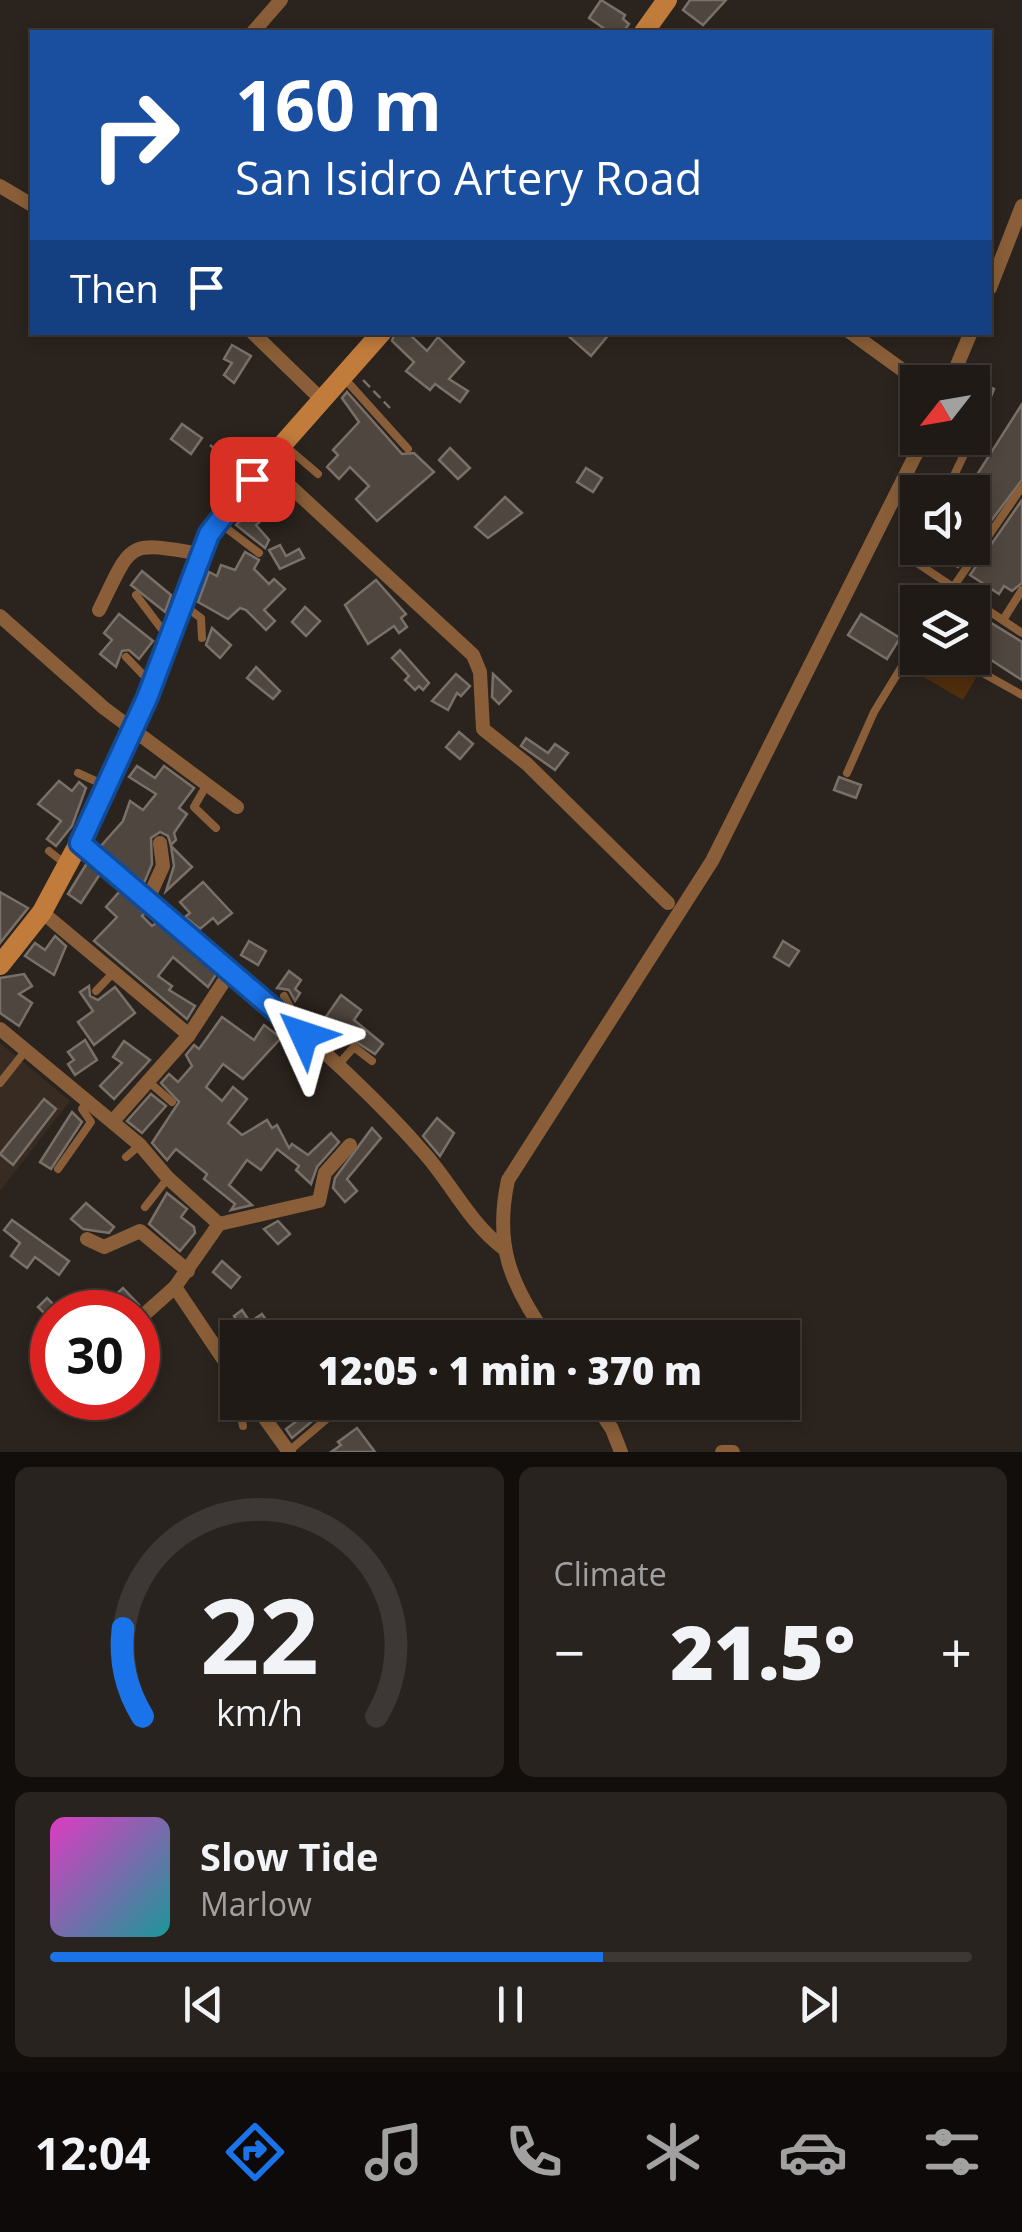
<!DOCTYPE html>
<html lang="en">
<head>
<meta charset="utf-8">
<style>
  :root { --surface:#201a16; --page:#28231f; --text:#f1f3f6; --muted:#a2a1a1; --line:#3d3835; --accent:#1a73e8 }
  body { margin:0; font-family:"Open Sans",sans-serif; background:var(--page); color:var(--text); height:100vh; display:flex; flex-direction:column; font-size:38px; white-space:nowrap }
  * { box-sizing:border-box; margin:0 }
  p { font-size:32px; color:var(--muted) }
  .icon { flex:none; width:55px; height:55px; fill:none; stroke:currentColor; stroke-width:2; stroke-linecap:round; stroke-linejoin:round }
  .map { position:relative; height:1452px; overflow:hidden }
  .panel { display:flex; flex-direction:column; gap:15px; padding:15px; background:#120e0c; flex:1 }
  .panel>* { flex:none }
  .top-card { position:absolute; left:30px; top:30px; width:962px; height:305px; border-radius:0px; box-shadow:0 5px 15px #0003,0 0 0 2px var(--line); background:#1a4fa0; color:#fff; overflow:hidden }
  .needle { width:65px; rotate:239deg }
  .tools { position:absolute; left:900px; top:365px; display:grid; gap:20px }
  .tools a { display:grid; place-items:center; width:90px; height:90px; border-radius:0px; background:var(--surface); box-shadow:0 5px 15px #0003,0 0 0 2px var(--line); font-size:50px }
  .speed { position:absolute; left:30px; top:1290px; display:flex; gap:20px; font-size:50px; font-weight:700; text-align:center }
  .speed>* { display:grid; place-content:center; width:130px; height:130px; border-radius:50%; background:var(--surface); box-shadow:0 5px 15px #0003,0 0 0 2px var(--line); line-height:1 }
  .speed .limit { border:15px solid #d22; background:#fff; color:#111 }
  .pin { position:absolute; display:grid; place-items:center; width:85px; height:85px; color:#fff; margin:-42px; border-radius:20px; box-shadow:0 5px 15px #0006 }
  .me { position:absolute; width:110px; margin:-55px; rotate:312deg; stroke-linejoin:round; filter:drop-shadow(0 0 8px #0008) }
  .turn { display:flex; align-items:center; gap:35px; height:210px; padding:0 40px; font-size:45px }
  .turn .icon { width:130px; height:130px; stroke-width:2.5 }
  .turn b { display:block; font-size:70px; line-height:85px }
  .then { display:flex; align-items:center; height:95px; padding:0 40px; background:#0003; gap:20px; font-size:38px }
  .big { font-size:75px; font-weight:800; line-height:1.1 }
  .panel .tile { flex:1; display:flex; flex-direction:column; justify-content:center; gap:15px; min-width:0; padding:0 35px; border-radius:15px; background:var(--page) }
  .panel .dial { align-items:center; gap:0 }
  .dial svg { height:260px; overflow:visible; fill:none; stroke:var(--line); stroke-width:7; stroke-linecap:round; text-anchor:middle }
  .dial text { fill:var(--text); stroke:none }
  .song { display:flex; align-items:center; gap:30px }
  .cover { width:120px; height:120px; border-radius:15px; background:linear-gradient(135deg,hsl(310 70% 55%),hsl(180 70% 35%)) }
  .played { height:10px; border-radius:5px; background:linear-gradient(90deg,var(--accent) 60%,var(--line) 60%) }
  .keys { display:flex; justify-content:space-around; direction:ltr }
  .heat { display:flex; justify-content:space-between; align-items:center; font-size:55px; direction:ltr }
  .panel .tiles { flex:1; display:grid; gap:15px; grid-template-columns:1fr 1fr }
  .tile:last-child { grid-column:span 2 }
  .trip { position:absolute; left:220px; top:1320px; width:580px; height:100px; border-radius:0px; background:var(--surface); box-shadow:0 5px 15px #0003,0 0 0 2px var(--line); font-weight:800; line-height:100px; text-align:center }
  .tab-bar { display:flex; height:160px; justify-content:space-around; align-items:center; background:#0d0a09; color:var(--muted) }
  .tab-bar .icon { width:70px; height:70px }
  .tab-bar .active { color:var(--accent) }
  .tab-bar b { font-size:45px; color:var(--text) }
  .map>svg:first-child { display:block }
  .built { fill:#382b22 }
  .garden { fill:#512e0c }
  .building { fill:#4f463f; stroke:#797068; stroke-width:2.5 }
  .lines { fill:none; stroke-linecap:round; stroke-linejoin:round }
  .path { stroke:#77706b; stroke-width:2.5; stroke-dasharray:10 5; stroke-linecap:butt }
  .lane { stroke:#895e38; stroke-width:8 }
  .street { stroke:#895e38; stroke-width:14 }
  .secondary { stroke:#c17c3c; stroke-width:20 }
  .route-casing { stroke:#114b97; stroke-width:25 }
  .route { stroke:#1a73e8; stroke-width:18 }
</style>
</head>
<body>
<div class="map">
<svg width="1022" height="1452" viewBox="0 0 1022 1452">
  <rect width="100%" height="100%" fill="#2b231d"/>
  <!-- built -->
  <polygon class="built" points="0,1043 70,1101 0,1191"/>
  <!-- garden -->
  <polygon class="garden" points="923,658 941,658 976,678 963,700 915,672"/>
  <!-- building -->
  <g class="building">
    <polygon points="601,0 625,15 623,19 629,24 623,32 609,32 589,18"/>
    <polygon points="690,0 726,0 703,25 683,10"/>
    <polygon points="395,332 407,332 427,351 438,337 464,362 449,379 468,391 460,402 435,384 430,390 406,371 414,362 392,341"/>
    <polygon points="564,332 611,332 591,356"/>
    <polygon points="232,345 251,356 234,383 224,375 232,363 224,359"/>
    <polygon points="972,380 994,389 986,409 972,403"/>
    <polygon points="347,392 402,454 414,453 434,472 377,521 356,499 369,486 350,467 339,479 327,467 338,455 333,450 359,422 342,398"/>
    <polygon points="1022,404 1022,480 972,546 972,492 966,492"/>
    <polygon points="182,424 202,438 191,454 171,439"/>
    <polygon points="450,448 470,468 458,479 439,460"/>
    <polygon points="586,468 602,478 593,492 577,482"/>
    <polygon points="505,497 522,513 488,538 475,527"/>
    <polygon points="1022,500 1022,583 1012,591 1004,586 999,594 970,575"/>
    <polygon points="254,507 264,518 256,525 269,540 265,548 236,525"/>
    <polygon points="280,545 286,556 299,549 304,558 280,569 269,550"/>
    <polygon points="927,548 971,548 958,567"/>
    <polygon points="245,552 259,560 254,569 269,584 274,579 285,589 264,610 275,621 266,630 246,610 240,608 228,619 198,602 209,572 217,576 221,565 235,570"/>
    <polygon points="142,571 171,595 165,612 131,585"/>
    <polygon points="376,580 406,614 401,618 407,627 399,633 394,626 368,644 345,605"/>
    <polygon points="305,607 320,621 306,636 292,622"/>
    <polygon points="972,611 1022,642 1022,680 991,660 987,667 972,659"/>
    <polygon points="119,614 153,641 139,659 129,650 122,651 116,667 100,654 112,640 104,633"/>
    <polygon points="861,614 900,638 887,659 848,635"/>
    <polygon points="212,628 231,645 220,658 206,645"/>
    <polygon points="400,650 429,683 423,690 419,686 415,690 405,680 409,676 392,658"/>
    <polygon points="256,667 280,691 273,699 247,678"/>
    <polygon points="456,674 470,686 461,696 457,693 448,710 432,701"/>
    <polygon points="493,674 511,691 499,704 492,697"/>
    <polygon points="459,732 473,744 460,759 446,747"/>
    <polygon points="526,738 548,753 555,744 568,753 555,770 521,746"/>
    <polygon points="137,766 155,778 164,766 194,788 179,808 187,814 174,833 176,840 171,845 168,836 160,832 151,838 152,864 144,883 100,847 123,821 130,801 143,810 156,794 129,777"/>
    <polygon points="839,777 861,785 856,798 834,790"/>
    <polygon points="59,781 72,791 79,782 86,788 72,826 56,846 47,839 61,821 38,804"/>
    <polygon points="171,846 192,867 166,891 174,866"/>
    <polygon points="87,863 100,874 81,903 68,894"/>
    <polygon points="203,882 232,913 218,924 213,918 200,929 185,917 190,913 180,902"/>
    <polygon points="120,891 146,912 142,916 152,926 158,922 218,971 208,987 173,957 158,976 172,986 169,990 195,1006 187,1019 94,941 117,917 106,907"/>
    <polygon points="0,892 28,908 0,943"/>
    <polygon points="55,936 66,946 54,975 25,956 35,943 45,950"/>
    <polygon points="249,941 266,951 258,965 241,955"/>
    <polygon points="783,941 799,951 789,966 774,957"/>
    <polygon points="289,971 301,980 295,989 300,993 295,1001 289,990 277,988"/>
    <polygon points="24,974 32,986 19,994 32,1003 19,1026 0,1013 0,978"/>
    <polygon points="89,986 90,996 98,1000 115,987 135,1013 94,1045 78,1022 93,1011 80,992"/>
    <polygon points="341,995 361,1010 354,1020 383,1044 375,1054 344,1034 333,1046 322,1036 329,1025 323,1021"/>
    <polygon points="222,1017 254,1040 264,1025 281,1038 243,1079 223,1064 206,1087 222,1101 233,1087 247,1099 228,1123 242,1135 267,1120 272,1128 277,1125 289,1148 292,1144 308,1155 331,1133 339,1142 317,1167 311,1184 296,1170 299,1166 277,1149 261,1170 247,1160 229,1185 252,1205 231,1210 235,1204 204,1179 207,1174 176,1149 167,1160 152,1143 179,1102 161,1083 169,1074 178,1082 192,1066 186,1055 194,1045 199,1049"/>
    <polygon points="85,1040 97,1060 75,1075 68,1064 74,1060 68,1052"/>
    <polygon points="124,1041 150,1060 114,1099 100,1086 122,1063 113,1057"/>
    <polygon points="151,1094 166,1106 142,1133 127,1121"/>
    <polygon points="44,1099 56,1109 13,1165 0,1154"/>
    <polygon points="72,1112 82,1122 51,1169 40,1162"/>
    <polygon points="437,1118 454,1133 440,1156 423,1136"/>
    <polygon points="372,1128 381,1138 347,1179 357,1191 345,1202 333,1188 335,1178"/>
    <polygon points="167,1193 187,1209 181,1217 194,1227 195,1233 180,1251 149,1224"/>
    <polygon points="86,1203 114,1227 109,1233 83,1229 71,1219"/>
    <polygon points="12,1220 69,1261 59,1275 35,1257 27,1268 11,1256 20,1243 4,1230"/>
    <polygon points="278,1221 290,1234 278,1244 264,1229"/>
    <polygon points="222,1261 240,1277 231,1288 213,1272"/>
    <polygon points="123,1288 139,1305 131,1312 124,1312 111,1299"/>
    <polygon points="47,1298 57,1308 64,1301 76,1312 52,1312 52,1321 38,1307"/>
    <polygon points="242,1310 250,1322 262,1314 270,1326 250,1338 234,1316"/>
    <polygon points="322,1402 328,1408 292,1438 286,1429"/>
    <polygon points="357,1428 375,1452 331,1452 341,1445 338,1442"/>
  </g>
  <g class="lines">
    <!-- path -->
    <g class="path">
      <polyline points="363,380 390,408"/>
      <polyline points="210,445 239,469"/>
    </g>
    <!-- lane -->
    <g class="lane">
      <polyline points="344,378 408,449"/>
      <polyline points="284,445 318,474"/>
      <polyline points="946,492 972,438"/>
      <polyline points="221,524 259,553"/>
      <polyline points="920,548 914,561 1022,633"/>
      <polyline points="136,595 167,636"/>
      <polyline points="943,602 1022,487"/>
      <polyline points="186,607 201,618 202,638"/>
      <polyline points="1003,620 1022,590"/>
      <polyline points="126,657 152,684"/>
      <polyline points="956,658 1022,695"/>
      <polyline points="78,773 102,784"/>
      <polyline points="847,773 874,712 918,640"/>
      <polyline points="206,786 194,807 216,828"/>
      <polyline points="49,851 64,863"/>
      <polyline points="96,991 113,973"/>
      <polyline points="284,996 290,1007 285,1018"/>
      <polyline points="337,1066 354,1047 372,1061"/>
      <polyline points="149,1082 172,1102"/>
      <polyline points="0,1083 26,1050"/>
      <polyline points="126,1157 140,1145"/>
      <polyline points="58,1169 91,1122 82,1109 88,1101"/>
      <polyline points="145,1207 168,1178"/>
      <polyline points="238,1402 243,1426"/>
      <polyline points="289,1451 335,1412 344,1410"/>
    </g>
    <!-- street -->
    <g class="street">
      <polyline points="253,32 281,0"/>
      <polyline points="0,186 32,205"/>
      <polyline points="990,288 1022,206"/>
      <polyline points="252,332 322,400"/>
      <polyline points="850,332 919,382"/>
      <polyline points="950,382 971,332"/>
      <polyline points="266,464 473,655 480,672 483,729 527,764 668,903"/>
      <path d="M 99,610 C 133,541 125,541 201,554"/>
      <polyline points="0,616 104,708 237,807"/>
      <polyline points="79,843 232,969 189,1035 113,1121"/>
      <polyline points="148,899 163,866 160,843"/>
      <polyline points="42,912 189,1035"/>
      <path d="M 232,969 C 298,1029 367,1087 425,1154 C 453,1186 469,1222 503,1248"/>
      <polyline points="0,1029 140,1145 168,1178 219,1224 175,1287 238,1381"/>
      <polyline points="219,1224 319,1201 325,1173 350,1145"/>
      <polyline points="87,1239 104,1247 140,1231 188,1271"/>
      <polyline points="138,1320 175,1287"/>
      <path d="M 548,1338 C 510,1284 494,1244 508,1180 L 712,861 L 924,438"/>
      <polyline points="253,1402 289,1452"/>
      <polyline points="594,1402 612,1429 621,1452"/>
      <polyline points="722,1452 733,1452"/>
    </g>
    <!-- secondary -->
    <g class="secondary">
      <polyline points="644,32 667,0"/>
      <polyline points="0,965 42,912 79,843 147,699 209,534 252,479 382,332"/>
    </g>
  </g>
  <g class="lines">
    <defs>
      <polyline id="route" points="252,479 209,534 147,698 80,843 304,1035"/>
    </defs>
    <!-- route casing -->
    <use href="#route" class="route-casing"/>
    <!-- route -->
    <use href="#route" class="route"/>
  </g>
</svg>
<div class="tools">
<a><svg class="needle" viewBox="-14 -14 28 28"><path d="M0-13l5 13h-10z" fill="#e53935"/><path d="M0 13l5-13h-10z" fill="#a2a1a1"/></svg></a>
<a><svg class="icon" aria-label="sound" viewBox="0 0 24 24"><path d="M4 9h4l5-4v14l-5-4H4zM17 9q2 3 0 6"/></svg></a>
<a><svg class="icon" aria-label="layers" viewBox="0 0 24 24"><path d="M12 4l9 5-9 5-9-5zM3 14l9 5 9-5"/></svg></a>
</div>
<div class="speed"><div class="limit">30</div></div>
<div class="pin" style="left:252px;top:479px;background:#d93025"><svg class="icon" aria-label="arrive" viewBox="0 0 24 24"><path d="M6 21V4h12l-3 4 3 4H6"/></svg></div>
<svg class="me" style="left:304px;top:1035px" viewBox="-20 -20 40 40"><path d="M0-17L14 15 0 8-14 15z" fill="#1a73e8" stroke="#fff" stroke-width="4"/></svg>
<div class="trip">12:05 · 1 min · 370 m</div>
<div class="top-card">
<div class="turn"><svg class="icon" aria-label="right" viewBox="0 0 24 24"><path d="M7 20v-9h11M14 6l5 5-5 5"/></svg><div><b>160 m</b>San Isidro Artery Road</div></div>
<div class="then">Then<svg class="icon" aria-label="arrive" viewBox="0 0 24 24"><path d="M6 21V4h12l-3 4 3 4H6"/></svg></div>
</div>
</div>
<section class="panel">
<div class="tiles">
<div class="tile dial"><svg viewBox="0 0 100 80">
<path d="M14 69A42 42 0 1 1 86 69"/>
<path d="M14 69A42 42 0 0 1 8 42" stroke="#1a73e8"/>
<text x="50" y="56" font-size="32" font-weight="700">22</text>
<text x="50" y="72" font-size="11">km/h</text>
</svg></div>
<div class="tile"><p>Climate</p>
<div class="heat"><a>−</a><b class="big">21.5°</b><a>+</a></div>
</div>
<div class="tile">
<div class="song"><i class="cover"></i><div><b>Slow Tide</b><p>Marlow</p></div></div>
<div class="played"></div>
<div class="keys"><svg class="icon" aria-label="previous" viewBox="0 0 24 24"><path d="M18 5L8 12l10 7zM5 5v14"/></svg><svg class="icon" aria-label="pause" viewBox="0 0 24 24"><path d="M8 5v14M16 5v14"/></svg><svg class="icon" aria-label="next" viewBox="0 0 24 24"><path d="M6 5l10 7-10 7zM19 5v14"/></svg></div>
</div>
</div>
</section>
<nav class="tab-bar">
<b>12:04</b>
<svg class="icon active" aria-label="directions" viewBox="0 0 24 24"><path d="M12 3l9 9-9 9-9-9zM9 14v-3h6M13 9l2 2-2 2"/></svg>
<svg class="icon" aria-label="music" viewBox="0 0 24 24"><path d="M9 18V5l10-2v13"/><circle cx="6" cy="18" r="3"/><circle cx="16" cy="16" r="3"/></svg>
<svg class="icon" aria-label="phone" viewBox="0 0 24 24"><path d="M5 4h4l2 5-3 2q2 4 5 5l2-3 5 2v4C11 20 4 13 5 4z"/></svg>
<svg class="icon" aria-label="climate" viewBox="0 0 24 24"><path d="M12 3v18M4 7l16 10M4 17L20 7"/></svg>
<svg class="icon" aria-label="car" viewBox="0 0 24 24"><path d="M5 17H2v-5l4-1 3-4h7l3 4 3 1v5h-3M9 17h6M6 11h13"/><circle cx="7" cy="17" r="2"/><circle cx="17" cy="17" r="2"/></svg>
<svg class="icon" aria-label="filters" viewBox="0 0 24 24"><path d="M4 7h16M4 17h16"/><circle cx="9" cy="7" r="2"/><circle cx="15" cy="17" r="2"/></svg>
</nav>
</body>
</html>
